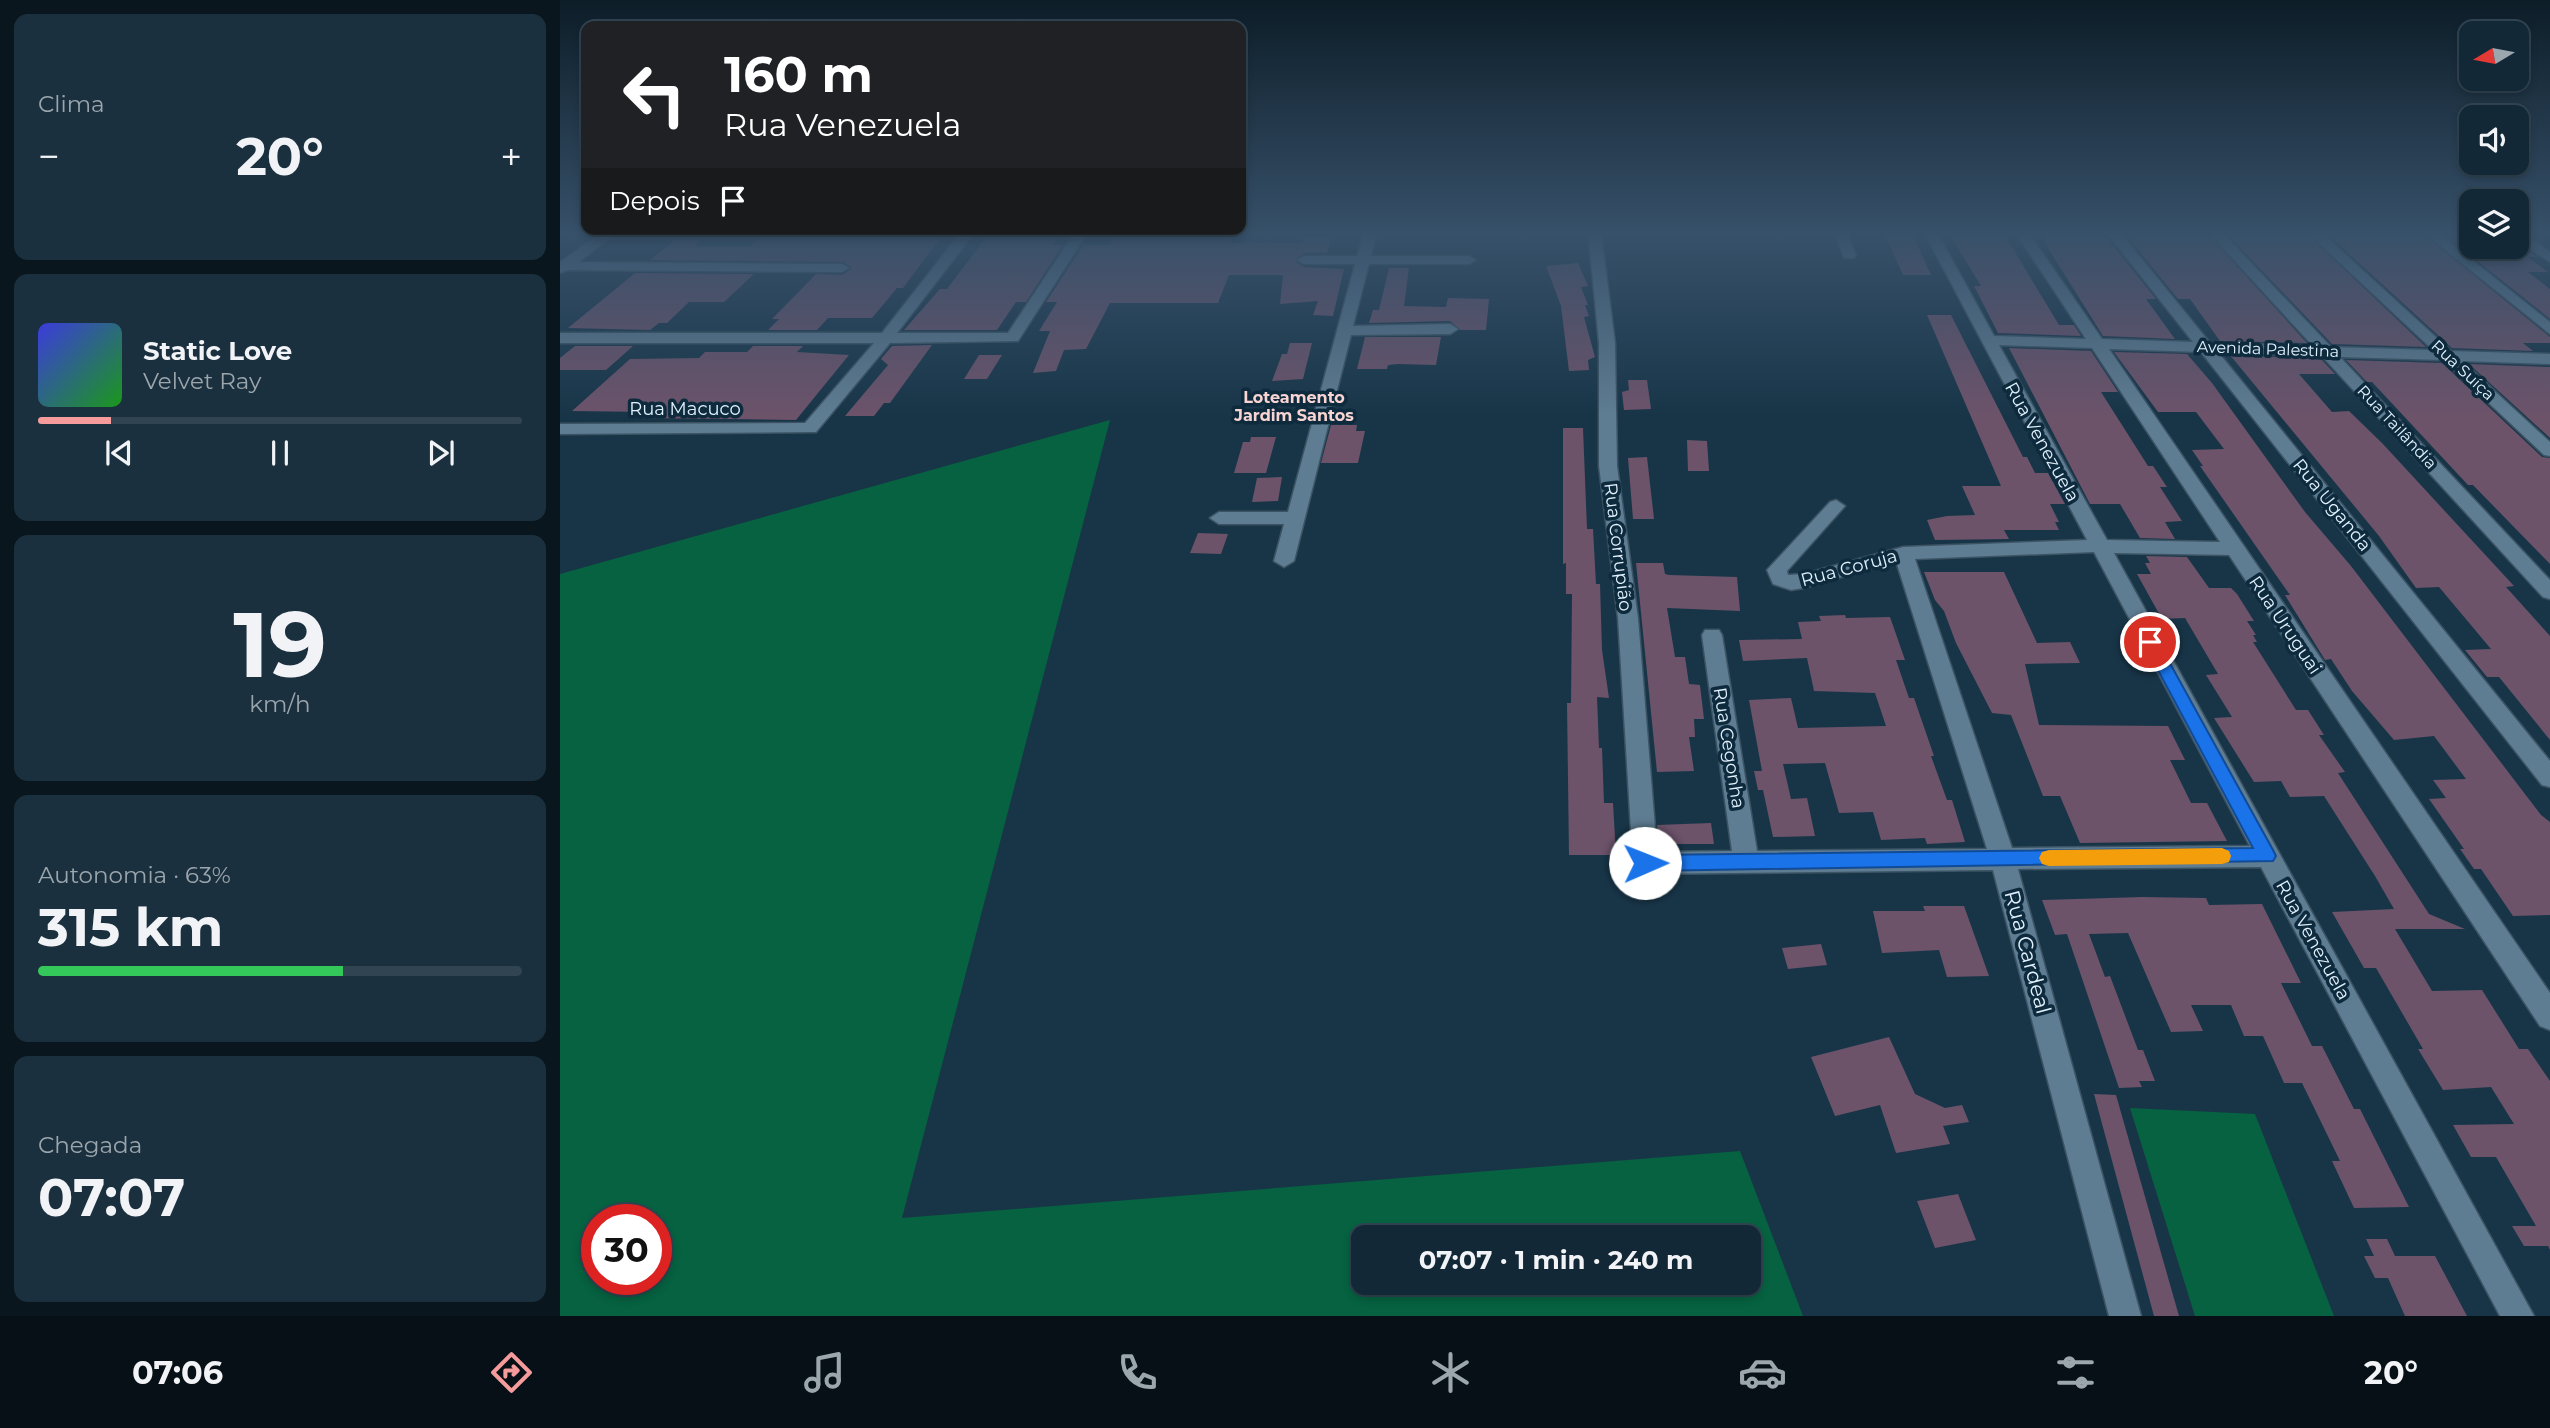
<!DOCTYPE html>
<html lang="pt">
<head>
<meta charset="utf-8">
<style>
  :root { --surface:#122836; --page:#1b303e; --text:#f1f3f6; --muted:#9ca6ad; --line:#314451; --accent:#f59b9b }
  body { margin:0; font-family:Montserrat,sans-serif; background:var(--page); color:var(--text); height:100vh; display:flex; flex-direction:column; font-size:26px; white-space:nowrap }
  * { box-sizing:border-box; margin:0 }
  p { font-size:23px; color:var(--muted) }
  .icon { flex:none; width:38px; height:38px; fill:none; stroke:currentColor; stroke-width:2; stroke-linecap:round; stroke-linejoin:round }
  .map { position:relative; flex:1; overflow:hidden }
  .drawer { display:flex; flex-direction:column; gap:14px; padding:14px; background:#0a161e; width:560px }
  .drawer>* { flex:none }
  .banner { position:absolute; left:21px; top:21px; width:665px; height:214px; border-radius:14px; box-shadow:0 4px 10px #0003,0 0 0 2px var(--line); background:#202124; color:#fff; overflow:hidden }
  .needle { width:46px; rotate:260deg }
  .controls { position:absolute; left:1899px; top:21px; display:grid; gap:14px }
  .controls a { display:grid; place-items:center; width:70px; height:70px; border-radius:14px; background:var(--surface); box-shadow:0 4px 10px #0003,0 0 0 2px var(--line); font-size:35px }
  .speed { position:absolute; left:21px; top:1204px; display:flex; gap:14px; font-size:35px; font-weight:700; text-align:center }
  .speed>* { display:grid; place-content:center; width:91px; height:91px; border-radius:50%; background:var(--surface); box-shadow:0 4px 10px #0003,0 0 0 2px var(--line); line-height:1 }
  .speed .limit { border:10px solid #d22; background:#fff; color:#111 }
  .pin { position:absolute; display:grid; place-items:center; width:60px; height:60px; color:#fff; margin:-30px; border:4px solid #fff; border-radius:50%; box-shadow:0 2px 7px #0007 }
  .me { position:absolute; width:77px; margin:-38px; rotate:89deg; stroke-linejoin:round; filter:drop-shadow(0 0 5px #0008) }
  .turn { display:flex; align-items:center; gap:24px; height:147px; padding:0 28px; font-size:32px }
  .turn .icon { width:91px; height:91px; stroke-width:2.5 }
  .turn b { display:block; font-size:49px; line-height:60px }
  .then { display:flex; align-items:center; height:66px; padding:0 28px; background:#0003; gap:14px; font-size:26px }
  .big { font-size:52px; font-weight:700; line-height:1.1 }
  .drawer .card { flex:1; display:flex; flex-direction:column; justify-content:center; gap:10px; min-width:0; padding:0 24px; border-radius:14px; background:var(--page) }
  .drawer .dial { align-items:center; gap:0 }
  .dial b { font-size:91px; line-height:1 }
  .song { display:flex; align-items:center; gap:21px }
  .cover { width:84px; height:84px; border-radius:10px; background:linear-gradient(135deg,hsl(240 70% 55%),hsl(120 70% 35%)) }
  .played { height:7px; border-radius:4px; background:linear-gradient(90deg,var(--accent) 15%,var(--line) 15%) }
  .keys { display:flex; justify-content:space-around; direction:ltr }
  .heat { display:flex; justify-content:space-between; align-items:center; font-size:38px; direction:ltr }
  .charge { height:10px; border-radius:5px; background:linear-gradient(90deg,#34c759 63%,var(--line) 0) }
  .trip { position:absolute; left:791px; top:1225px; width:410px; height:70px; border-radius:14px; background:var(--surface); box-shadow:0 4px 10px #0003,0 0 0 2px var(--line); font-weight:700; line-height:70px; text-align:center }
  .tabs { display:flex; height:112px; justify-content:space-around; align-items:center; background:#071016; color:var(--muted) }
  .tabs .icon { width:49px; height:49px }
  .tabs .selected { color:var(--accent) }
  .tabs b { font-size:32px; color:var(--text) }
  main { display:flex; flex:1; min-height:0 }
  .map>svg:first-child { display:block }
  .green { fill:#066240; fill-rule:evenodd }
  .building { fill:#6c536a }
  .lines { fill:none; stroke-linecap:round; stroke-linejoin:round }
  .minor-casing { stroke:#3b5363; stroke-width:3 }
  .minor { fill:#5e7c92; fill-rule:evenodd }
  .route { fill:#1a73e8; stroke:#114b97; stroke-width:2 }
  .slow { fill:#f59e0b }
  .labels { text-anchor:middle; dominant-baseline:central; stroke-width:7; stroke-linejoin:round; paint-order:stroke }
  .far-street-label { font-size:16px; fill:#e1f1fe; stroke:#0e2a3d }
  .far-neighbourhood-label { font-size:16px; font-weight:bold; fill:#f8d4d3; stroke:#0e2a3d }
  .street-label { font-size:18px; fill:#e1f1fe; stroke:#0e2a3d }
  .near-street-label { font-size:21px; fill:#e1f1fe; stroke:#0e2a3d }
</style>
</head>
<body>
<main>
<section class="drawer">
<div class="card"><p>Clima</p>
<div class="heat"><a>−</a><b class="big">20°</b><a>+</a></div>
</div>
<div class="card">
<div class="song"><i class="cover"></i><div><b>Static Love</b><p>Velvet Ray</p></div></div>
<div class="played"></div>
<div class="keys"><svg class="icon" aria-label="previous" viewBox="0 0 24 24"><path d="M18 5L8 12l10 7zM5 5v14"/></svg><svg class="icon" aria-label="pause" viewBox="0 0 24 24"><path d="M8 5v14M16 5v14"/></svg><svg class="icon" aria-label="next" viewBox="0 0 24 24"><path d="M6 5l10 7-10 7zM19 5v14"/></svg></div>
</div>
<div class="card dial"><b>19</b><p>km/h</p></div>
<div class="card"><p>Autonomia · 63%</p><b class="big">315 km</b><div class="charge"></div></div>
<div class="card"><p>Chegada</p><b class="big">07:07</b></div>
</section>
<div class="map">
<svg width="1990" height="1316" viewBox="0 0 1990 1316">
  <rect width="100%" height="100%" fill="#183548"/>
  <!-- green -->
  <g class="green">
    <path d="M 550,420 L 342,1218 L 1180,1151 L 1243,1316 L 0,1316 L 0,574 ZM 37,1220 L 96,1220 L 96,1279 L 37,1279 ZM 803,1237 L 1188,1237 L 1188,1283 L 803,1283 Z"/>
    <polygon points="1570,1108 1695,1114 1774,1316 1635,1316"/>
  </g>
  <!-- building -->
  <g class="building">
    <polygon points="356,232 379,232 372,240 379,240 343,288 337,288 312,318 268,318 257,330 208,330 219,319 212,319 256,274 282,275 290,270 291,267 283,262 90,260 116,239 142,240 134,246 190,246 197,239 320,238 351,237"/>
    <polygon points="430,232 501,232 492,245 503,245 466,302 456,302 437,330 344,330 380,289 387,289"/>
    <polygon points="558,232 579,232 577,235 674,235 670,243 742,243 744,238 771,238 767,253 744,253 735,261 744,267 784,269 773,316 753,315 758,301 720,304 723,275 669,275 658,303 550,303 526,349 504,350 496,371 473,373 490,331 479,331 497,302 486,302 523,245 550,245"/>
    <polygon points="1388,232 1443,232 1499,325 1514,325 1521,336 1438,333 1414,286 1421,286"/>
    <polygon points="1478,232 1544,234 1596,299 1586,299 1615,339 1543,336"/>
    <polygon points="1572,232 1646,232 1747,343 1660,341 1630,299 1618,299 1565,234 1574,234"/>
    <polygon points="1665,232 1745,232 1866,347 1772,344"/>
    <polygon points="1765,232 1861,232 1990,337 1990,343 1963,343 1973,351 1892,348"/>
    <polygon points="1881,232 1911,232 1911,247 1956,247 1956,243 1977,257 1968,257 1988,272 1968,272 1990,289 1990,319"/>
    <polygon points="1324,233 1352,233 1371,275 1343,275"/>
    <polygon points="1018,263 1028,286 1021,287 1028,305 1025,305 1029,316 1024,317 1035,357 1028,360 1029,370 1009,371 1001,306 986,266"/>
    <polygon points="829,268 849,268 844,306 886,307 888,298 929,299 926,330 900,330 890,321 809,323 813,310 819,310"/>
    <polygon points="75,273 194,274 164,302 129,302 107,323 99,323 90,330 8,328"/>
    <polygon points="1367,315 1391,315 1463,457 1467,457 1475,473 1488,473 1505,504 1490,504 1499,522 1495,522 1499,530 1444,530 1449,539 1375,540 1367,520 1387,516 1415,515 1402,486 1441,486"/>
    <polygon points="805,337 881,337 876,365 838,364 828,365 827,369 797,369"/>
    <polygon points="730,343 752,343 743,379 712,381 722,354 727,354"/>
    <polygon points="372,345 330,403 324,403 314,416 285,416 328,365 321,359 332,346"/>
    <polygon points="15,346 73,346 46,370 0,370 0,358"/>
    <polygon points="193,346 243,346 237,352 289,355 236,420 83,418 89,412 12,411 70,359 139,358 145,352 187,352"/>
    <polygon points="1449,348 1531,351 1558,392 1541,392 1588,466 1593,466 1607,487 1600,487 1622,521 1605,522 1615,539 1580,538 1560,504 1530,504"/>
    <polygon points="1554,352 1627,354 1652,383 1745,512 1791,566 1981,815 1990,822 1990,915 1953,916 1921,869 1914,869 1900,849 1904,849 1869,799 1886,798 1873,780 1906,779 1874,736 1834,740 1792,691 1771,659 1765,660 1725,595 1730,595 1640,466 1643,466 1632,450 1664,449 1636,412 1598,412"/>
    <polygon points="419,355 442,355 427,379 404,379"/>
    <polygon points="1670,355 1761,359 1775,374 1739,374 1772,412 1789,411 1822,443 1954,586 1946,587 1990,636 1990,740 1939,677 1927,677 1905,650 1931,649 1879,587 1856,588 1819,536"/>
    <polygon points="1786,360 1882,363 1982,457 1990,458 1990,564 1913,485 1908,485 1812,382 1807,382"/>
    <polygon points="1909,364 1990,367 1990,438"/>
    <polygon points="1068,380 1087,380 1091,409 1064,410 1062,392 1069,390"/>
    <polygon points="771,425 797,425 796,431 805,431 798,463 761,463"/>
    <polygon points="1003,428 1023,428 1027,529 1033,529 1036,584 1040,584 1042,650 1049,698 1037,697 1039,748 1042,748 1044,803 1053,803 1056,855 1009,855 1007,703 1011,703 1012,594 1006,594 1006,563 1003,564"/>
    <polygon points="691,437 716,437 706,473 674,473 683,442 690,442"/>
    <polygon points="1127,440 1147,441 1149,471 1128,471"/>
    <polygon points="1087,457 1094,519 1073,519 1068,458"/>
    <polygon points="722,477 718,501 692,502 697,478"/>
    <polygon points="638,533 668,534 661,554 630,553"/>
    <polygon points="1586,556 1627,557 1649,588 1671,588 1677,594 1694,621 1687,621 1696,635 1693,635 1697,642 1693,642 1736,710 1748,710 1764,735 1759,735 1785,772 1778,773 1869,914 1905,929 1835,929 1872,991 1922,990 1959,1049 1968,1049 1990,1081 1990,1250 1988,1246 1964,1246 1952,1226 1976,1226 1936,1157 1911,1157 1893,1125 1954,1124 1931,1087 1883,1090 1858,1049 1863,1049 1816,968 1804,968 1772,912 1834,909 1815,876 1764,796 1730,797 1721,781 1694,782 1654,718 1672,717 1646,675 1658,674 1625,618 1602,619 1577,574 1591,574 1585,563 1590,563"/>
    <polygon points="1076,563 1103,563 1105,574 1109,575 1177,577 1180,611 1107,608 1115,657 1125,657 1129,684 1140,685 1144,719 1134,719 1135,737 1129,737 1134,771 1097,772"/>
    <polygon points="1364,572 1444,572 1477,643 1510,642 1520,663 1465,664 1479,725 1608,726 1625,760 1610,760 1631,803 1647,803 1667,841 1520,843 1500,796 1483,796 1451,715 1432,713 1396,643 1384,611 1375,600"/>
    <polygon points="1285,615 1286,618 1330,617 1345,660 1336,660 1349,698 1354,698 1374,756 1371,756 1387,800 1392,800 1405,842 1367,844 1365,838 1321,840 1313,812 1279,813 1265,763 1223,764 1231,799 1247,798 1255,836 1213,837 1203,790 1198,790 1194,771 1202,771 1189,700 1231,698 1238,728 1326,726 1315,693 1254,691 1247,658 1183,661 1179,640 1242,639 1238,622 1261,621 1259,616"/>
    <polygon points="1151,823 1154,844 1099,844 1097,825"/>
    <polygon points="1582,897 1646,898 1649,905 1702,904 1741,983 1721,983 1752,1046 1762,1046 1794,1109 1800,1109 1849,1207 1794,1208 1772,1161 1780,1161 1742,1083 1724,1083 1703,1036 1684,1036 1671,1005 1631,1005 1643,1031 1611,1032 1568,933 1529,934 1545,977 1550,976 1578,1050 1583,1050 1595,1081 1579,1081 1582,1087 1559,1088 1507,934 1495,935 1482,900"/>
    <polygon points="1363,906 1404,906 1429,976 1387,977 1379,950 1322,953 1313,911 1365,911"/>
    <polygon points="1261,944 1267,965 1228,969 1222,948"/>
    <polygon points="1329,1037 1355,1094 1385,1108 1402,1105 1409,1122 1383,1126 1390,1144 1336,1153 1320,1105 1275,1116 1251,1057"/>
    <polygon points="1534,1094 1556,1095 1619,1316 1594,1316"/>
    <polygon points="1398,1194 1416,1240 1375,1248 1357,1201"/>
    <polygon points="1806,1239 1827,1239 1835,1256 1875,1256 1907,1316 1845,1316 1828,1278 1815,1278 1804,1256 1814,1256"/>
  </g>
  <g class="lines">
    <defs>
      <g id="minor">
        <polygon points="42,232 57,232 19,262 282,264 289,268 282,272 8,270 0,273 0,262"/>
        <polygon points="401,232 415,232 337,333 448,333 515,232 528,232 458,341 330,343 256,432 0,434 0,424 245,423 314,343 0,343 0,333 322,333"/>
        <polygon points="804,232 817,232 811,256 909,256 916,260 909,264 809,264 793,326 890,324 898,329 890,334 791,335 734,561 724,567 714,561 724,524 659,524 650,518 659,512 728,512 795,264 744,264 737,260 744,256 797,256"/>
        <path d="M 1028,232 L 1041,232 L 1055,343 L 1057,466 L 1078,618 L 1097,852 L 1172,851 L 1142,635 L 1145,630 L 1159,630 L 1162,635 L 1197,851 L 1427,849 L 1336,561 L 1244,588 L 1231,590 L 1213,584 L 1207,570 L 1270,502 L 1276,500 L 1285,506 L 1227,571 L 1228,575 L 1244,574 L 1343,547 L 1527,540 L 1364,232 L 1377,232 L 1434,336 L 1526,339 L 1455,232 L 1468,232 L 1542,339 L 1633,342 L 1546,232 L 1560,232 L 1650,343 L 1753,346 L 1648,232 L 1662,232 L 1771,347 L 1873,350 L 1747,232 L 1761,232 L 1891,351 L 1990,354 L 1990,364 L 1902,361 L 1990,442 L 1990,456 L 1984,455 L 1883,360 L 1780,357 L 1990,580 L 1990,599 L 1983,597 L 1762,356 L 1658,352 L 1990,761 L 1990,787 L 1982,785 L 1641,352 L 1549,349 L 1990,993 L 1990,1030 L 1980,1026 L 1669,555 L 1554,553 L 1974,1316 L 1940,1316 L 1701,867 L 1458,869 L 1581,1316 L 1549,1316 L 1433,870 L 1085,874 L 1076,871 L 1073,863 L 1058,618 L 1039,466 L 1039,343 ZM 1439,345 L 1532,348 L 1660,542 L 1547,540 ZM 1534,552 L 1690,846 L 1452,848 L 1355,559 Z"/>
        <polygon points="1274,232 1286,232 1296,255 1294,258 1284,258"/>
        <polygon points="1863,232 1877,232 1990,322 1990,334"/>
        <polygon points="1956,232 1963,232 1990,252 1990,262 1956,240"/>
      </g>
    </defs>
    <!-- minor casing -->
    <use href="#minor" class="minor-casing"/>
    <!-- minor -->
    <use href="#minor" class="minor"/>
  </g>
  <!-- sky -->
  <linearGradient id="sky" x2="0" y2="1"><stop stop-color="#0d1d28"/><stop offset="0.56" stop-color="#37516a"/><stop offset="1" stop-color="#37516a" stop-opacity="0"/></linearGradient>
  <rect width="1990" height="416" fill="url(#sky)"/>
  <!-- route -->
  <polygon class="route" points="1590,636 1596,638 1713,850 1716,856 1713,861 1085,871 1078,868 1075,863 1078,857 1085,855 1693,848 1583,642"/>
  <!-- slow -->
  <polygon class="slow" points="1662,848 1669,851 1671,856 1669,862 1662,864 1489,866 1482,864 1479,858 1482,852 1489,850"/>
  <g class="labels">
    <!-- far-street labels -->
    <g class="far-street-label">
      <text transform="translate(1708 349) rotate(2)">Avenida Palestina</text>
      <text transform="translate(1903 370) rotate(43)">Rua Suíça</text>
      <text transform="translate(1837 427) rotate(47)">Rua Tailândia</text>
    </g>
    <!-- far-neighbourhood labels -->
    <g class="far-neighbourhood-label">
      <text x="734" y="397">Loteamento<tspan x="734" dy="18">Jardim Santos</tspan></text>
    </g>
    <!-- street labels -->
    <g class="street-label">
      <text x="125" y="409">Rua Macuco</text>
      <text transform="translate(1482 442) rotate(61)">Rua Venezuela</text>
      <text transform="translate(1772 505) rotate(51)">Rua Uganda</text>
      <text transform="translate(1058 547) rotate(83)">Rua Corrupião</text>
      <text transform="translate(1289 568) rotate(-15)">Rua Coruja</text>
      <text transform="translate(1725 625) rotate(56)">Rua Uruguai</text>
      <text transform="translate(1169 748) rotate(81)">Rua Cegonha</text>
      <text transform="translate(1753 940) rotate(61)">Rua Venezuela</text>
    </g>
    <!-- near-street labels -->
    <g class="near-street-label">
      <text transform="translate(1468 952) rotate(75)">Rua Cardeal</text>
    </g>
  </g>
</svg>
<div class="controls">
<a><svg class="needle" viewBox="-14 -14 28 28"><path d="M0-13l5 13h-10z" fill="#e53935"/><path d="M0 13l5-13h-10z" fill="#9ca6ad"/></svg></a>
<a><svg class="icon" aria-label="sound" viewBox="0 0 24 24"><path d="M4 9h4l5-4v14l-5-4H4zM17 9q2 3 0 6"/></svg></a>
<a><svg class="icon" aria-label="layers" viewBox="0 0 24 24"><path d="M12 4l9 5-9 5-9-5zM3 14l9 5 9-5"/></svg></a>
</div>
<div class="speed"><div class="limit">30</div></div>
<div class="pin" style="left:1590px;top:642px;background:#d93025"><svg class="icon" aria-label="arrive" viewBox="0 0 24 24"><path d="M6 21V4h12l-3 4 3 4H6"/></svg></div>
<svg class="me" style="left:1085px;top:863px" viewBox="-20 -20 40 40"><circle r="19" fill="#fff"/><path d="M0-13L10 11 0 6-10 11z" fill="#1a73e8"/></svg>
<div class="trip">07:07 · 1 min · 240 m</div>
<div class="banner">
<div class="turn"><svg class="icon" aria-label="left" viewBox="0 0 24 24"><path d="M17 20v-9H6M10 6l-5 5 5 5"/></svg><div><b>160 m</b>Rua Venezuela</div></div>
<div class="then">Depois<svg class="icon" aria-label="arrive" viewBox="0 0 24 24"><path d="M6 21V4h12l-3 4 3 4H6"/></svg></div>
</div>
</div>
</main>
<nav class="tabs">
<b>07:06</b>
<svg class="icon selected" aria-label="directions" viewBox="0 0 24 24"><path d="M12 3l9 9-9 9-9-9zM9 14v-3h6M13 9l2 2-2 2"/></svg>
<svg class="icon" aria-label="music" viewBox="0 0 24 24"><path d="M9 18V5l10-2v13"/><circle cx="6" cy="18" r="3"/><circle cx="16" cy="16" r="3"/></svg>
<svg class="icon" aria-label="phone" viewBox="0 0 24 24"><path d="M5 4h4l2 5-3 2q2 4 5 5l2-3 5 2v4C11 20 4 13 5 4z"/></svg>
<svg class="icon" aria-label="climate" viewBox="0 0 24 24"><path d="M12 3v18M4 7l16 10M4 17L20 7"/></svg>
<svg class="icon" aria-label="car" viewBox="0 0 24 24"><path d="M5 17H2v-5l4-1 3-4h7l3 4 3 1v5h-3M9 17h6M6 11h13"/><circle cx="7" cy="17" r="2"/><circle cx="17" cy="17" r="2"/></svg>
<svg class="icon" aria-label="filters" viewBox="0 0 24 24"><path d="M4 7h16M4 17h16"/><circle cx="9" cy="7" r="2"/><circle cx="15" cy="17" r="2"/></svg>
<b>20°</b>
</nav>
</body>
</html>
